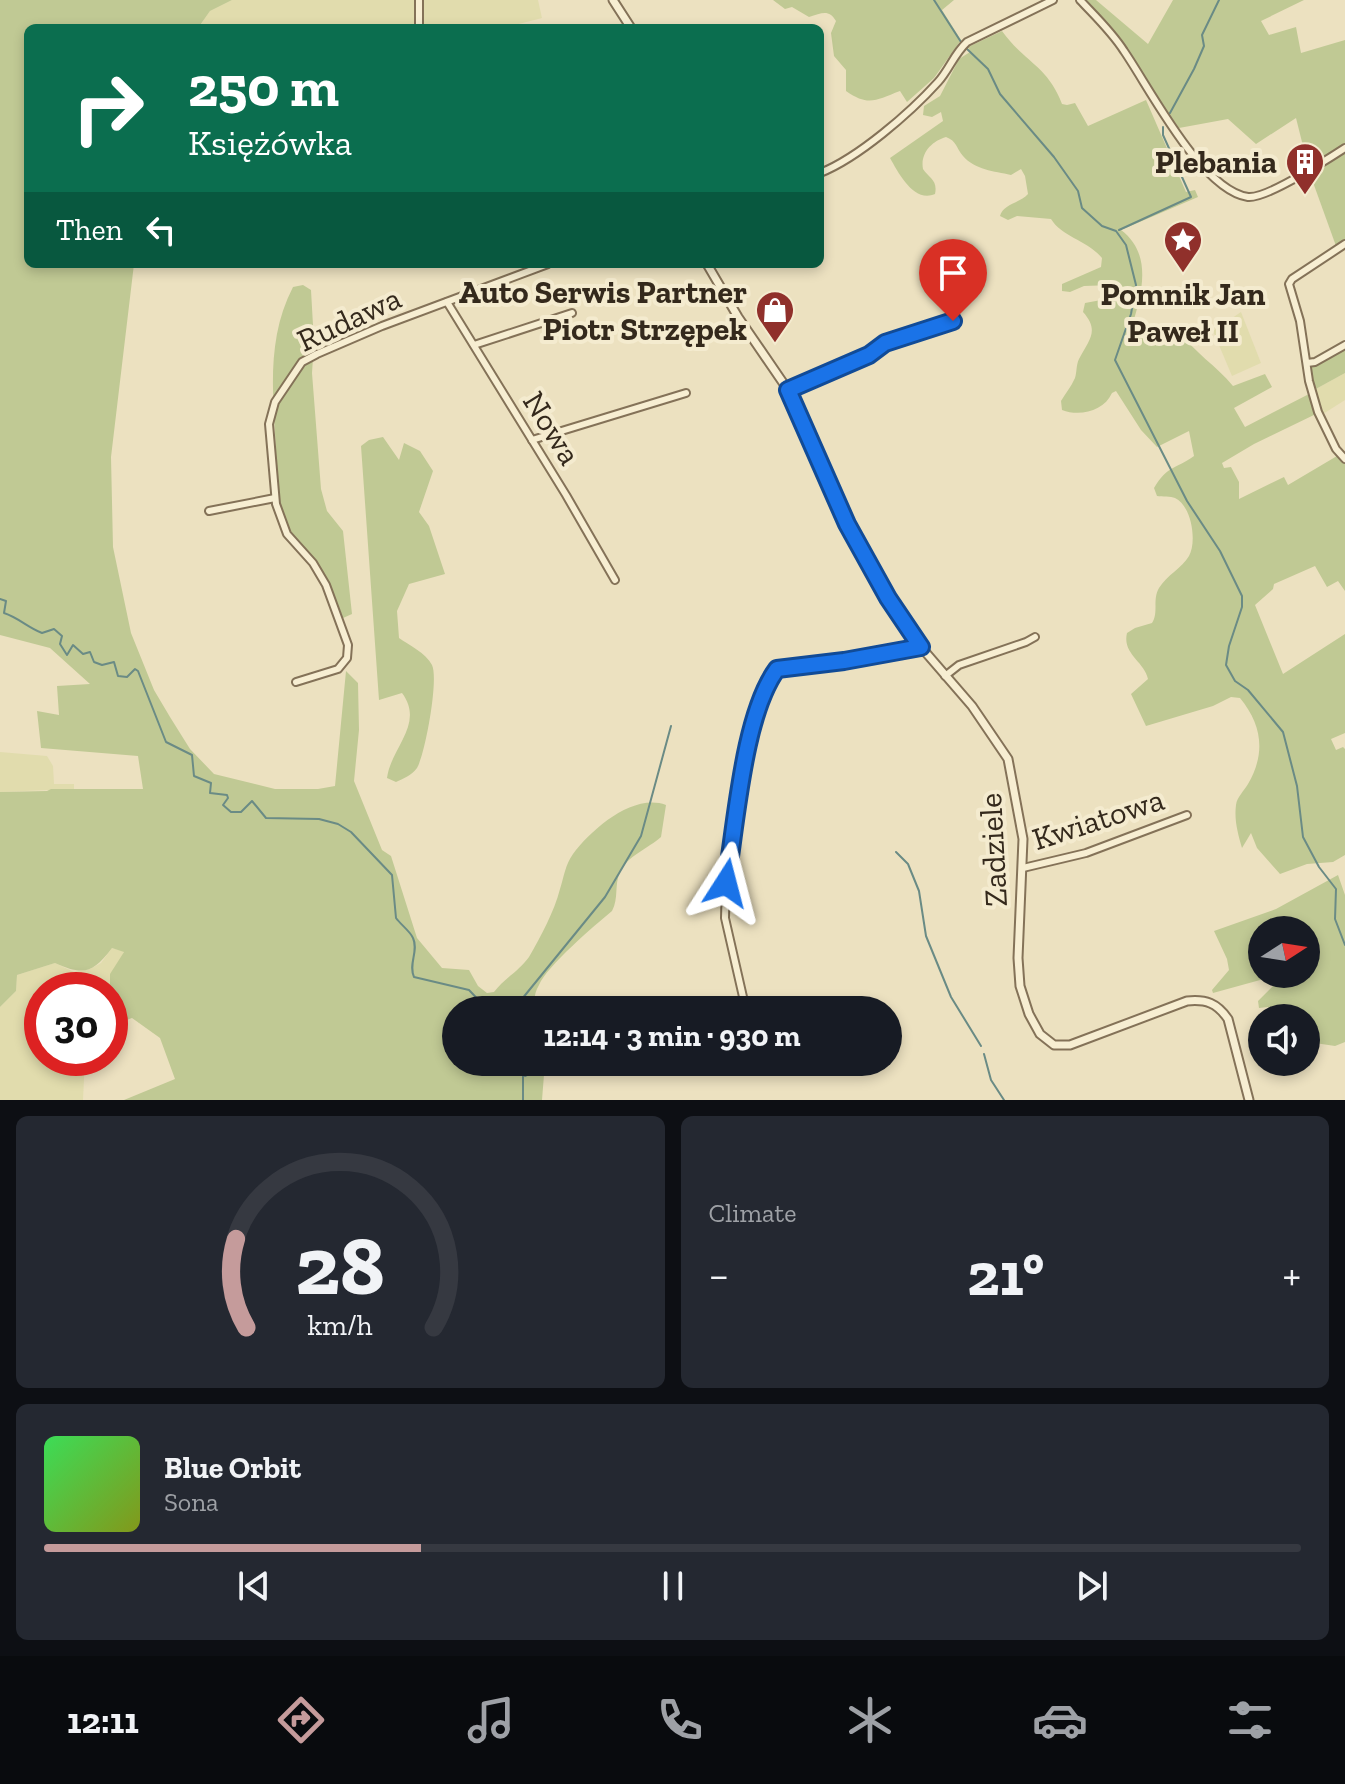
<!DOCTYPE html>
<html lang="en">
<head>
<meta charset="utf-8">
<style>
  :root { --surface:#171b24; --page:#242831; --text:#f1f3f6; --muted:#9ea1a6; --line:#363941; --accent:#c59b9b }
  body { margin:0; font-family:"Zilla Slab",serif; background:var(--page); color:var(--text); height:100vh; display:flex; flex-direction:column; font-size:30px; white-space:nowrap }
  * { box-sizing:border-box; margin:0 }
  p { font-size:26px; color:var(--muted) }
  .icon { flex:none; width:44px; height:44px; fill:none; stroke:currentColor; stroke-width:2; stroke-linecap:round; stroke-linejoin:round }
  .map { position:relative; height:1100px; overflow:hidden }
  .panel { display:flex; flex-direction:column; gap:16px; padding:16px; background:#0d0f14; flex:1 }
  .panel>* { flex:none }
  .banner { position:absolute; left:24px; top:24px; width:800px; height:244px; border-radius:12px; box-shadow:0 4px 12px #0003; background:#0b6e4f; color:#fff; overflow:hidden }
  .needle { width:52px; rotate:78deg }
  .tools { position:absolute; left:1248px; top:916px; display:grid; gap:16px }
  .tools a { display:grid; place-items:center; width:72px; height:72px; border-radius:50%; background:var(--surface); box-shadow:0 4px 12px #0003; font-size:40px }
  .speed { position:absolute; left:24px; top:972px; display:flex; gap:16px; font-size:40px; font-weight:700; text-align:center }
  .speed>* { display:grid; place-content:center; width:104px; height:104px; border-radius:50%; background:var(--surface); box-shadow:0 4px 12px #0003; line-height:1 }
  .speed .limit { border:12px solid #d22; background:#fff; color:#111 }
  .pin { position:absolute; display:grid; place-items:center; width:68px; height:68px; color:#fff; margin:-82px -34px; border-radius:50% 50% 50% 0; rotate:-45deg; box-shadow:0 0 8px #0007 }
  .pin .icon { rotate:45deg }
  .me { position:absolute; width:88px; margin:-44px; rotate:9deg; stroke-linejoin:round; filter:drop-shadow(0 0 6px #0008) }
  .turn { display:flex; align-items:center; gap:28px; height:168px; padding:0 32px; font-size:36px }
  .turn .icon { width:104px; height:104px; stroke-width:2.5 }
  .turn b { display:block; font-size:56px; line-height:68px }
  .then { display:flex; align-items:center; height:76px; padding:0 32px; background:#0003; gap:16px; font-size:30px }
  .big { font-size:60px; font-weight:800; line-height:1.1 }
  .panel .tile { flex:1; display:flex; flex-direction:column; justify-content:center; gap:12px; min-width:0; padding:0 28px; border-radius:12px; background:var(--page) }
  .panel .dial { align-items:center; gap:0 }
  .dial svg { height:208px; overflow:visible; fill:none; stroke:var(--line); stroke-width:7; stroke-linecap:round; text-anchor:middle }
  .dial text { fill:var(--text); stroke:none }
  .song { display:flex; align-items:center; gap:24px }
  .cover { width:96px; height:96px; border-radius:12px; background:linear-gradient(135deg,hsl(130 70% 55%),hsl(70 70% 35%)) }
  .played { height:8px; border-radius:4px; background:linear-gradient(90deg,var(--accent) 30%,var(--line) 30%) }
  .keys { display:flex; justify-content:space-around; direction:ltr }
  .heat { display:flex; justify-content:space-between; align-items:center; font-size:44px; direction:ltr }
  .panel .tiles { flex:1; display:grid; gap:16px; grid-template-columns:1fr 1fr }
  .tile:last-child { grid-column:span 2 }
  .trip { position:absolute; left:442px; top:996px; width:460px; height:80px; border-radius:40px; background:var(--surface); box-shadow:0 4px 12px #0003; font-weight:800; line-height:80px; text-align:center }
  .tabs { display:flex; height:128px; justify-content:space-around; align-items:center; background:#090b0e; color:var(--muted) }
  .tabs .icon { width:56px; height:56px }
  .tabs .current { color:var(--accent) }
  .tabs b { font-size:36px; color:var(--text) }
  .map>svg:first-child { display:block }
  .farmland { fill:#e1dcad }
  .green { fill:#c0c994; fill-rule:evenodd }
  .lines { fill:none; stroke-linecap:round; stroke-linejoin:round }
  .stream { stroke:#6a8b85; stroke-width:2 }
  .minor-casing { stroke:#847258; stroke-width:10 }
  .tertiary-casing { stroke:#847258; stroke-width:11 }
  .minor { stroke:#f7eed2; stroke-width:6 }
  .tertiary { stroke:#f7eed2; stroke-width:7 }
  .route-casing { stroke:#114b97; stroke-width:20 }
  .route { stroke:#1a73e8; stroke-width:14 }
  .labels { text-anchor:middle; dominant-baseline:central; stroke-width:8; stroke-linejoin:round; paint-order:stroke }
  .poi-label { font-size:32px; font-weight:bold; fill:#34291c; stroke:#f4ebcf; text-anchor:end }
  .street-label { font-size:32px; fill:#34291c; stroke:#f4ebcf }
</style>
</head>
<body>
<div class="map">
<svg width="1345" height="1100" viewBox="0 0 1345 1100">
  <rect width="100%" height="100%" fill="#ece1c0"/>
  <!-- farmland -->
  <g class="farmland">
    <polygon points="232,0 414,0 415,28 198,28 210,11"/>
    <polygon points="424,0 538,0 542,18 503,28 422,28 421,4"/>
    <polygon points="1241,312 1261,363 1232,376 1213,331"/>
    <polygon points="1345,373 1345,400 1323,414 1314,390"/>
    <polygon points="0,752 47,756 53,766 54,784 74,784 74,789 0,792"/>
    <polygon points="112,948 124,951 110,1003 110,990 42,990 42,1058 85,1058 83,1100 0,1100 0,1007 16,991 17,975 55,963 74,972 90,969 101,963"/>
  </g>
  <!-- green -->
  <g class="green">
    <path d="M 0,0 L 232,0 L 210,11 L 198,28 L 28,28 L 28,264 L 134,264 L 111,457 L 113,547 L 131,633 L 154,690 L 170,717 L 190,749 L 214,774 L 275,789 L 318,789 L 335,786 L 346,671 L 358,683 L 359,730 L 354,781 L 382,850 L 391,856 L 417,938 L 442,968 L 469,970 L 478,986 L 487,993 L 494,992 C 504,979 520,970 529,957 C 541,936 554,912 560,889 C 564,877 565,865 573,854 C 592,829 633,793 666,805 L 661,837 C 649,848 627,856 620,872 C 614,885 619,898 612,911 C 595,925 547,966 539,985 C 534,993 534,1001 535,1010 L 456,1010 L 456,1062 L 545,1062 L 542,1100 L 124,1100 L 175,1079 L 160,1038 L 132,1018 L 110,1026 L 110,974 L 124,952 L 112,948 C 93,973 84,976 55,963 L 17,975 L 16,991 L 0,1007 L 0,792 L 47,791 L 51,789 L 143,789 L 138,756 L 41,748 L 37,711 L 59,715 L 57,686 L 90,684 L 50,648 L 0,635 Z"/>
    <path d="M 773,0 L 954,0 L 942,10 L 961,40 L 934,78 L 907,102 L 900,91 C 876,100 869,107 846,91 L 846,70 L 834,56 L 831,33 L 836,21 C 829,9 822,13 809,17 L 792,7 L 785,9 Z"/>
    <polygon points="1085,0 1096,0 1148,44 1173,0 1304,0 1261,21 1269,35 1296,27 1301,53 1345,40 1345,143 1308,166 1296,118 1256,144 1228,119 1179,128 1117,39"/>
    <path d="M 1002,31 C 1024,62 1048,66 1062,104 L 1067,105 L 1075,103 L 1088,126 L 1146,100 L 1186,192 L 1195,190 L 1198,197 L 1121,230 C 1153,254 1142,293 1132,326 L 1148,340 L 1167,337 L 1180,331 C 1193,352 1217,366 1233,386 L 1265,374 L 1272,387 L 1234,408 L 1245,427 L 1309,394 L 1318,413 L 1254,444 L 1222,463 L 1224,468 L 1231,467 L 1239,482 L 1239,499 L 1284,477 L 1288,485 L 1337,456 L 1345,462 L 1345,591 L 1338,581 L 1327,587 L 1315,566 L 1274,584 L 1273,589 L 1255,605 L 1283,674 L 1345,634 L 1345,733 L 1331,739 L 1336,750 L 1343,747 L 1345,749 L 1345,855 L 1333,862 L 1307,864 L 1280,874 L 1257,848 L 1251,833 L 1242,848 C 1238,834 1234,820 1236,805 C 1237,797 1244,791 1248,784 C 1266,753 1262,725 1240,698 L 1231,697 L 1213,706 L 1146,726 L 1131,694 L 1148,679 C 1144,661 1122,654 1127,633 L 1135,628 L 1152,623 C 1159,612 1152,600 1159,588 C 1167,575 1182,568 1189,556 C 1197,542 1192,506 1175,498 C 1171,496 1162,497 1157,496 L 1154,488 C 1168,465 1174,470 1194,456 L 1189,431 L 1157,447 L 1141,430 L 1116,391 L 1112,393 C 1104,411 1080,417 1062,410 L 1061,401 C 1065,394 1071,387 1075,378 C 1077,372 1076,365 1079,359 C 1089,340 1100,331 1083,312 L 1085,303 L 1112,298 L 1119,293 L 1113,285 L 1084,286 L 1070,292 L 1062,291 L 1062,284 L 1101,267 L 1102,258 C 1087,240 1062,237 1051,219 L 1017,216 L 1008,220 L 1000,216 C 1003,204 1020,203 1028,194 L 1025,176 L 1021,169 L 1011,175 C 994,171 975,170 963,156 C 956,148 957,141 946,137 C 932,141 920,153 923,169 C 929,178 938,180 935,194 C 914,203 899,174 890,158 L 943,121 L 941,112 L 932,117 L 923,115 L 924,106 L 940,96 L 959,59 L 970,52 L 968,47 Z"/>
    <polygon points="1345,151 1345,241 1336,246 1310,174"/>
    <path d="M 303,285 L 311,290 L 314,343 L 312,373 L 321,489 L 327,511 L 343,531 L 352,614 L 343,618 C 339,607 334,595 329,584 C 317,563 297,546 286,523 C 276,501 277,474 276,450 C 273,395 266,339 293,287 Z"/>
    <polygon points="1345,348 1345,373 1314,390 1310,366"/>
    <path d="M 383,437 L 399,460 L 404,443 L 420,451 L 433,471 L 419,512 L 429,526 L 445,574 L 409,584 L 397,611 L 399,638 C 409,645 426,653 432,665 C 439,679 425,755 417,768 C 412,775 403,779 396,782 L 387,778 C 391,747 425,724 402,693 L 379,700 L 361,446 L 369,440 Z"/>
    <path d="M 1338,875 L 1345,895 L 1345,1042 L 1335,1046 L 1315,1043 L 1309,1019 L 1273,1018 L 1268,1007 L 1259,1008 L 1258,1001 L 1273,986 L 1271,977 L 1213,993 L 1212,990 L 1229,970 L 1227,959 L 1214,931 L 1276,909 ZM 1262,930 L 1306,930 L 1306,974 L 1262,974 Z"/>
  </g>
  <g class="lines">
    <!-- stream -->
    <g class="stream">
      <polyline points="934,0 961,42"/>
      <polyline points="966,48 988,69 1000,94 1054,157 1078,191 1082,208 1102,226 1116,231 1126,245 1136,285 1131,314 1115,360 1187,501 1220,551 1242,596 1242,607 1229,646 1226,665 1235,681 1248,690 1283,732 1297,786 1303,837 1319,867 1336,889 1335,919 1345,945"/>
      <polyline points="1170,113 1194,69 1204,46 1202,35 1219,0"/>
      <polyline points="1119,230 1191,197 1163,135 1163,127"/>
      <path d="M 0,599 L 6,601 L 4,613 C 19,618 27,627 42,633 L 54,629 L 62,636 L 60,644 L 67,655 L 73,645 L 83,654 L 90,652 L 94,662 L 102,665 L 114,662 L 118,676 L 127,677 L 135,669 L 138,671 L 166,742 L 192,755 L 194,776 L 211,783 L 210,793 L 227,795 L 228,798 L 223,805 L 231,812 L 241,812 L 252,801 L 266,818 L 319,819 L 338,824 L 351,832 L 392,875 L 396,918 C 401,925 410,931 413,938 C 419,951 408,964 414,977 L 469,990 L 488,1010"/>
      <polyline points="896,852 908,864 919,891 926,936 951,997 981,1046"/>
      <polyline points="513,1010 605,897 641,836 671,726"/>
      <polyline points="984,1054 991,1080 1004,1100"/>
      <polyline points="525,1076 531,1073 532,1062"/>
      <polyline points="523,1100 523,1062"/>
    </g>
    <defs>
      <g id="minor">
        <polyline points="419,0 419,28"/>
        <path d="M 1080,0 C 1095,16 1112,32 1124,51 C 1149,87 1201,190 1248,197 C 1266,199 1328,159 1345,148"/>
        <path d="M 820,173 C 858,158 910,113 938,82 C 949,70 954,54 967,42 L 1053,0"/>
        <polyline points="1345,244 1292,279 1289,284 1300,321 1309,381 1318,412 1336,449 1345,459"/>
        <polyline points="447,302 566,495 615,580"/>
        <polyline points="474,345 572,313"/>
        <polyline points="1307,363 1315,362 1345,345"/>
        <polyline points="788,390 869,355 885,343 953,321"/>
        <polyline points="532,440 686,393"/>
        <polyline points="209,511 275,498"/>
        <polyline points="945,676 959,665 1026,642 1035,637"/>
        <polyline points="296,682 338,669 347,658 348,645 326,585 313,563 287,534 276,504 269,424 275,402 302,362 317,354 382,326 548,264"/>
        <polyline points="1023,868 1086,853 1187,815"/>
        <polyline points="746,1010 725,918 726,883 746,755 767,684 777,669 921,647"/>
      </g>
      <g id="tertiary">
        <polyline points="613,0 631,28"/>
        <path d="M 707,264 L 738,317 L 788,390 L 832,493 L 888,598 L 921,647 L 972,706 L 1008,759 L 1023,839 L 1018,958 L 1020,986 L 1029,1014 L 1040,1034 L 1054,1045 L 1070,1045 L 1187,1001 C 1206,999 1217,1003 1228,1019 L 1249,1100"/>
      </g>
    </defs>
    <!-- minor casing -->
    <use href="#minor" class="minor-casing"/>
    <!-- tertiary casing -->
    <use href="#tertiary" class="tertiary-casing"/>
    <!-- minor -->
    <use href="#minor" class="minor"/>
    <!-- tertiary -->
    <use href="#tertiary" class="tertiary"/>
  </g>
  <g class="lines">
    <defs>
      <path id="route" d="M 726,883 C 736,825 743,715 777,669 L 844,661 L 921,647 L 888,598 L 847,524 L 788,390 L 869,355 L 885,343 L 953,321"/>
    </defs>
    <!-- route casing -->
    <use href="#route" class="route-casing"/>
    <!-- route -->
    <use href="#route" class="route"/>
  </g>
  <!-- icons -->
  <defs>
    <symbol id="building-pin" viewBox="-11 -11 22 30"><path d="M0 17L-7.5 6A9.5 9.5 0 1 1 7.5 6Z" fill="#90302b" stroke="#f4ebcf"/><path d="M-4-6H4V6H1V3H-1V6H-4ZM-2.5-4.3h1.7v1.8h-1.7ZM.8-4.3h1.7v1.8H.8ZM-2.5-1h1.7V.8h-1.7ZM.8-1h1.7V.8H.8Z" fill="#fff"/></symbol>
    <symbol id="sight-pin" viewBox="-11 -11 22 30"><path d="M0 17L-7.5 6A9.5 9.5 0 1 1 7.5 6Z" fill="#90302b" stroke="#f4ebcf"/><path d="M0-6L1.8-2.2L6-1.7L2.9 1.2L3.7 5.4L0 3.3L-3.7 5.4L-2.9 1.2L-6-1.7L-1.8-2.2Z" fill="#fff"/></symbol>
    <symbol id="shop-pin" viewBox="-11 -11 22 30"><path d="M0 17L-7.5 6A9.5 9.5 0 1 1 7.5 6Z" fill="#90302b" stroke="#f4ebcf"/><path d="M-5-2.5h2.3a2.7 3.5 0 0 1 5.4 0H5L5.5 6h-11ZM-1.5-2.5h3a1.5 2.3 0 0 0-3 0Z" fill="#fff"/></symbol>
  </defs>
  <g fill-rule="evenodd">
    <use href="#building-pin" x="1283" y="140" width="44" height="60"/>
    <use href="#sight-pin" x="1161" y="218" width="44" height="60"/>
    <use href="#shop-pin" x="753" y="288" width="44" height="60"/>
  </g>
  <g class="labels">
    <!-- poi labels -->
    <g class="poi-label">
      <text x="1277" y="162">Plebania</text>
      <text x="747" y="292">Auto Serwis Partner<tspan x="747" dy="37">Piotr Strzępek</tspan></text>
      <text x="1183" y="294" text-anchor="middle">Pomnik Jan<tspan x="1183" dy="37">Paweł II</tspan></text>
    </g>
    <!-- street labels -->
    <g class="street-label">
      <text transform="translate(349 319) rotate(-25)">Rudawa</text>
      <text transform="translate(552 428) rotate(58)">Nowa</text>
      <text transform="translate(1098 819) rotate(-18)">Kwiatowa</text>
      <text transform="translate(993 850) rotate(-93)">Zadziele</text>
    </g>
  </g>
</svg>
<div class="tools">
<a><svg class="needle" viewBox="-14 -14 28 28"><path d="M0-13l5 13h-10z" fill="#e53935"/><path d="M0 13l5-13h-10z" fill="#9ea1a6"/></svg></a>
<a><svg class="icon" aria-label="sound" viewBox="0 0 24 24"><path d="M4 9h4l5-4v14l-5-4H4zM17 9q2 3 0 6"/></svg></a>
</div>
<div class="speed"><div class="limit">30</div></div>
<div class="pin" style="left:953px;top:321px;background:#d93025"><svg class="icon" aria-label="arrive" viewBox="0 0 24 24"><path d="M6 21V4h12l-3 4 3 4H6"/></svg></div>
<svg class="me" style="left:726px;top:883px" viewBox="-20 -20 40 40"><path d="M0-17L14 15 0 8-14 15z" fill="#1a73e8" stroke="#fff" stroke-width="4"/></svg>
<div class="trip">12:14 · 3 min · 930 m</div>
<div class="banner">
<div class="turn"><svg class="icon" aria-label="right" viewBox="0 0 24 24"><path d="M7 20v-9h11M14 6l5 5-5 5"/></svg><div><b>250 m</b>Księżówka</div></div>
<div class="then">Then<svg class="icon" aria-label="left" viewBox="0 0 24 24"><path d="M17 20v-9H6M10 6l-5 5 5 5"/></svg></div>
</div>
</div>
<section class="panel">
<div class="tiles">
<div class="tile dial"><svg viewBox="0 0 100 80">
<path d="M14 69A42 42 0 1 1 86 69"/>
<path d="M14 69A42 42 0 0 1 10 35" stroke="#c59b9b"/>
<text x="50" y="56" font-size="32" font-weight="700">28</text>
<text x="50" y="72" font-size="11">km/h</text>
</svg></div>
<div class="tile"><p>Climate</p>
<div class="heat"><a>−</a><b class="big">21°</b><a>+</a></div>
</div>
<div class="tile">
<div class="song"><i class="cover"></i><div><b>Blue Orbit</b><p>Sona</p></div></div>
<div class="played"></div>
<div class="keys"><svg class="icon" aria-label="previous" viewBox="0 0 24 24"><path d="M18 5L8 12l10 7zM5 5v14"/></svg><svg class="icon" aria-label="pause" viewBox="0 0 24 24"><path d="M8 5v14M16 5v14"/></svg><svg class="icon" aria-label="next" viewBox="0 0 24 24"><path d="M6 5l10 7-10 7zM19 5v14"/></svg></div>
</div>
</div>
</section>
<nav class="tabs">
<b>12:11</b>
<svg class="icon current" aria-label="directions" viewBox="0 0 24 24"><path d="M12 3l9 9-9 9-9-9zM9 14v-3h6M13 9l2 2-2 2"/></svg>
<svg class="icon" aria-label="music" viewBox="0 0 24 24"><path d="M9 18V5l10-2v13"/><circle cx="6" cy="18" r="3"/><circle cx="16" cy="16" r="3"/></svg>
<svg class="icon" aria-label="phone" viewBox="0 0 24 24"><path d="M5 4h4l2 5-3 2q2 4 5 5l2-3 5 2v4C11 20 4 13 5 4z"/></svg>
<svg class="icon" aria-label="climate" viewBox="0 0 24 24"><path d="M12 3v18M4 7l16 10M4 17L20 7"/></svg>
<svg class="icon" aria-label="car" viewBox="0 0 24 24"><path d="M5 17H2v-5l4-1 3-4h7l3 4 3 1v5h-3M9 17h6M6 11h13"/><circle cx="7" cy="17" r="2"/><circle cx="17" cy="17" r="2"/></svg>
<svg class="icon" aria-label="filters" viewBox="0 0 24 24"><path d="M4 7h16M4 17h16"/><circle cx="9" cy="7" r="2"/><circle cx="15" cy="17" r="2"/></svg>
</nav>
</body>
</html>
